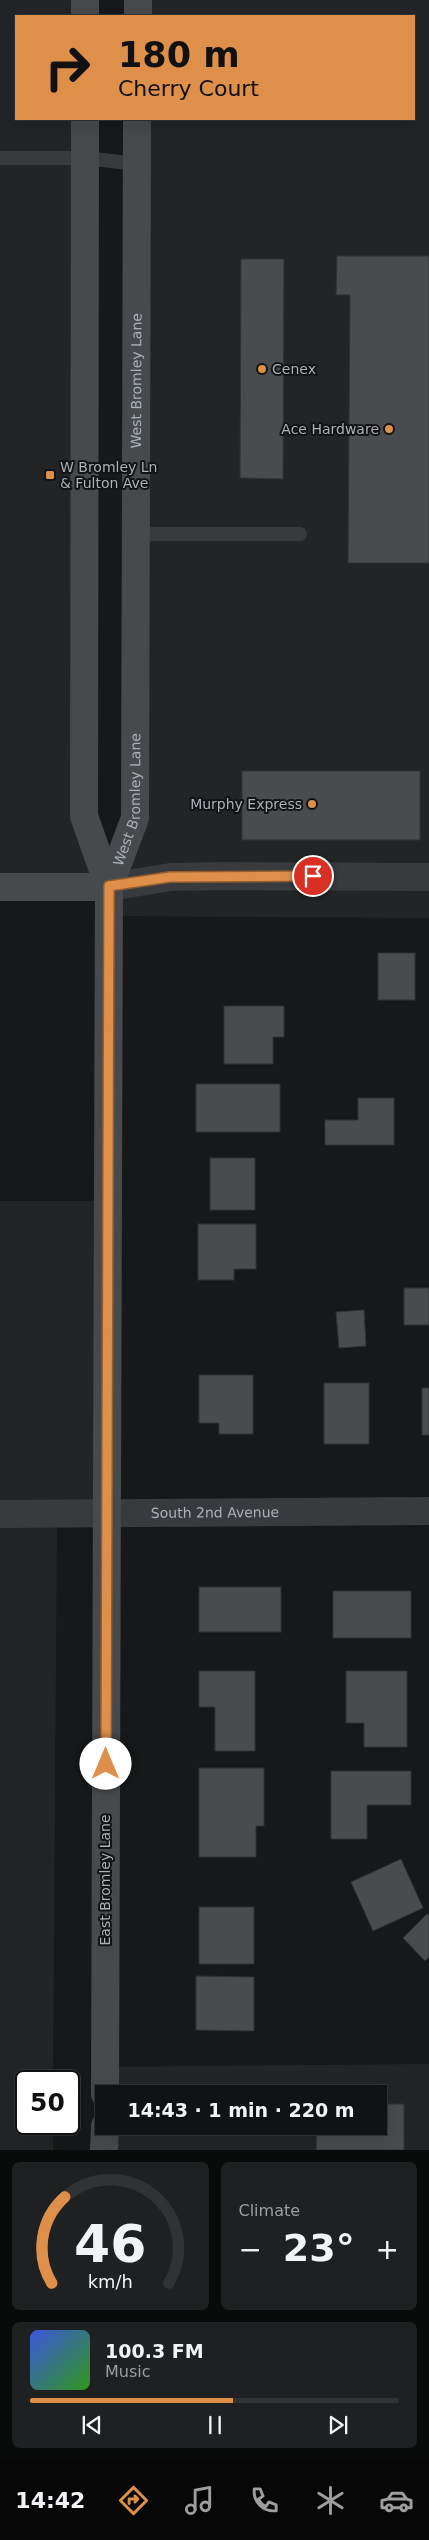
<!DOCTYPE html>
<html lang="en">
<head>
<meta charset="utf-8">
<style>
  :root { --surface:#111213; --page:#1e2021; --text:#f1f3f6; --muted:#9c9ea0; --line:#303233; --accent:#de8f4a }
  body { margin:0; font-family:"DejaVu Sans",sans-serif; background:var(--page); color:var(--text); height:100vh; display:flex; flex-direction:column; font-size:19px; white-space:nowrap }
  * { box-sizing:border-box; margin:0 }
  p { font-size:16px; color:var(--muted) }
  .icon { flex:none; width:28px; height:28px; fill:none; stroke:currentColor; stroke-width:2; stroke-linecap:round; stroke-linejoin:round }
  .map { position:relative; height:2150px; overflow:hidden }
  .sheet { display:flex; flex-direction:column; gap:12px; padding:12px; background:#090a0a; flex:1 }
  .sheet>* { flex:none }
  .banner { position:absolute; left:15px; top:15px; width:400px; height:105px; border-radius:0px; box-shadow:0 5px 20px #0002,0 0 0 1px var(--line); background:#de8f4a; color:#111; overflow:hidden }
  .speed { position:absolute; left:15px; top:2070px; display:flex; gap:10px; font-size:25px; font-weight:700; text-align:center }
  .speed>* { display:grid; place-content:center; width:65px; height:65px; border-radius:50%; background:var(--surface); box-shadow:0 5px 20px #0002,0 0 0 1px var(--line); line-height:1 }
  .speed .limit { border:2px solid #111; border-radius:8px; background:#fff; color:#111 }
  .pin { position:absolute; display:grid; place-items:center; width:42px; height:42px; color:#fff; margin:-21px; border:2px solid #fff; border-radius:50%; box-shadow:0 1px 5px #0007 }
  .me { position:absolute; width:55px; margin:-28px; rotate:0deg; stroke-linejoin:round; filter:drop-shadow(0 0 4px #0008) }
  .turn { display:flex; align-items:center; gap:18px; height:105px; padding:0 20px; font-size:22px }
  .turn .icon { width:65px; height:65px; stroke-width:2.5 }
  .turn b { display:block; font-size:35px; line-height:42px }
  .big { font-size:38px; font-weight:800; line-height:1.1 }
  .sheet .widget { flex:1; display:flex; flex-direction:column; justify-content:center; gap:8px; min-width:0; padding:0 18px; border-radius:8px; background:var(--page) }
  .sheet .dial { align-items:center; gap:0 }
  .dial svg { height:130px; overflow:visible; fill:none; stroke:var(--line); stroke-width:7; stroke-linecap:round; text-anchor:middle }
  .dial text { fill:var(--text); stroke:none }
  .song { display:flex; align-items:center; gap:15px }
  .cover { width:60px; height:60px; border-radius:8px; background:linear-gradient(135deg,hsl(230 70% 55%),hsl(110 70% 35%)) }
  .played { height:5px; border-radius:2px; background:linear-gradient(90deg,var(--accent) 55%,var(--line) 55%) }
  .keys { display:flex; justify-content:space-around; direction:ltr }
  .heat { display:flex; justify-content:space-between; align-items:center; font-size:28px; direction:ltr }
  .sheet .tiles { flex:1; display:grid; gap:12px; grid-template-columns:1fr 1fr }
  .widget:last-child { grid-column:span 2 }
  .trip { position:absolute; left:95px; top:2085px; width:292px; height:50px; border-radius:0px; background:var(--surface); box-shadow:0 5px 20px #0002,0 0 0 1px var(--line); font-weight:800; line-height:50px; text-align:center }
  .dock { display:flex; height:80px; justify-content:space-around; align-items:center; background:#070708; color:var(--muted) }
  .dock .icon { width:35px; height:35px }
  .dock .selected { color:var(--accent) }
  .dock b { font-size:22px; color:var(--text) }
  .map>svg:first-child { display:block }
  .built { fill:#232426 }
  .building { fill:#494b4e; stroke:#313235 }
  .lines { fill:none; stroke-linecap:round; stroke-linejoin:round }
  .lane { stroke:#393a3e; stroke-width:14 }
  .street { stroke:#393a3e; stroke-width:28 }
  .secondary { stroke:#474a4d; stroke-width:28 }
  .route-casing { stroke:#905d30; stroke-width:12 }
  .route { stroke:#de8f4a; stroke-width:9 }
  .poi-dot { fill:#de8f4a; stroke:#121314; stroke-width:2 }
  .labels { text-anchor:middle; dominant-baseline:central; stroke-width:4; stroke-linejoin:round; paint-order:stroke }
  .poi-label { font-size:14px; fill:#abb1b7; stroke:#121314; text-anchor:start }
  .street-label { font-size:14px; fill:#abb1b7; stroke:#121314 }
</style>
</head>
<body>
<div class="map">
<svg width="429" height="2150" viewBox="0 0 429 2150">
  <rect width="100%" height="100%" fill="#171819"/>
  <!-- built -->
  <g class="built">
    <polygon points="0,0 85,0 85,16 16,16 16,119 85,119 84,816 109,886 135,818 137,119 414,119 414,16 138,16 138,0 429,0 429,918 109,916 109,887 0,887"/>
    <polygon points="0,1201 108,1201 106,1514 57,1514 53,2081 26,2081 26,2124 53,2124 53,2150 0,2150"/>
    <polygon points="429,2064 429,2150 105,2150 105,2126 379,2126 379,2094 105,2094 105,2067"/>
  </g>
  <!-- building -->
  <g class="building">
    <polygon points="337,256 429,256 429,563 348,563 350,295 336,295"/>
    <polygon points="241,259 284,259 283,479 240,478"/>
    <rect x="242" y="771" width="178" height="69"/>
    <rect x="378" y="953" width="37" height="47"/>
    <polygon points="224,1006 284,1006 284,1037 273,1037 273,1064 224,1064"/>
    <rect x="196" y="1084" width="84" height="48"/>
    <polygon points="358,1098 394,1098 394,1145 325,1145 325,1120 358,1120"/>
    <rect x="210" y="1158" width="45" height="52"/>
    <polygon points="198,1224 256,1224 256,1269 234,1269 234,1280 198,1280"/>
    <rect x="404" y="1288" width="25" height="37"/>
    <polygon points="364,1310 366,1346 339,1348 336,1312"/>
    <polygon points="199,1375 253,1375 253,1434 219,1434 219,1423 199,1423"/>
    <rect x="324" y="1383" width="45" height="61"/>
    <rect x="422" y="1388" width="7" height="47"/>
    <rect x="199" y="1587" width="82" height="45"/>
    <rect x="333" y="1591" width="78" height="47"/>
    <polygon points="199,1671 255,1671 255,1751 215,1751 215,1707 199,1707"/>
    <polygon points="346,1671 407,1671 407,1747 364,1747 364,1723 346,1723"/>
    <polygon points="199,1768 264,1768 264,1826 256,1826 256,1857 199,1857"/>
    <polygon points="331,1771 411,1771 411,1805 367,1805 367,1839 331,1839"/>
    <polygon points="401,1859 423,1908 373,1931 351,1882"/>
    <rect x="199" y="1907" width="55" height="57"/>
    <polygon points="427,1914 429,1916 429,1957 425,1961 403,1938"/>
    <polygon points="196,1976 254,1977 254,2031 196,2030"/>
    <polygon points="379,2104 404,2104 404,2150 316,2150 317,2126 379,2126"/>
  </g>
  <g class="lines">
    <!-- lane -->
    <g class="lane">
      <polyline points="0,158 85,158 137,164"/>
      <polyline points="137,534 300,534"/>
    </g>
    <!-- street -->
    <g class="street">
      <polyline points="109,887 171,877 226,876 429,877"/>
      <path id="s1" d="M 0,1514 L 429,1511"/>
    </g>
    <!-- secondary -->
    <g class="secondary">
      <polyline points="85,0 85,16"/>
      <polyline points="138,16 138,0"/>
      <polyline points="85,119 84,816 109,887 105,2094"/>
      <polyline points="0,887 109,887"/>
      <path id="s2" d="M 109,887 L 135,818 L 137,119"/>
      <polyline points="104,2150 105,2126"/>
    </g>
  </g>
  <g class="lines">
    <defs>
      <polyline id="route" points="106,1764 109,886 170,877 313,876"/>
    </defs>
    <!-- route casing -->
    <use href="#route" class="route-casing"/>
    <!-- route -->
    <use href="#route" class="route"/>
  </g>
  <!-- markers -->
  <g class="poi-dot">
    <circle cx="262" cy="369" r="5"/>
    <circle cx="389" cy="429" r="5"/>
    <rect x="45" y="470" width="10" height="10" rx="2.5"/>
    <circle cx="312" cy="804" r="5"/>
  </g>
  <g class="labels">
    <!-- poi labels -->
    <g class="poi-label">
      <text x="272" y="369">Cenex</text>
      <text x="379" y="429" text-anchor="end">Ace Hardware</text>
      <text x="60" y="467">W Bromley Ln<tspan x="60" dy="16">&amp; Fulton Ave</tspan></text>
      <text x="302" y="804" text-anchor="end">Murphy Express</text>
    </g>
    <!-- street labels -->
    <g class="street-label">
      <text stroke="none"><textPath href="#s2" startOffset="511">West Bromley Lane</textPath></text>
      <text stroke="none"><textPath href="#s2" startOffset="91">West Bromley Lane</textPath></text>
      <text stroke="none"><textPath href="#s1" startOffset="215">South 2nd Avenue</textPath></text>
      <text transform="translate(105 1880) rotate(-90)">East Bromley Lane</text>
    </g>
  </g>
</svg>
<div class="speed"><div class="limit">50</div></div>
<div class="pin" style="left:313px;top:876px;background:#d93025"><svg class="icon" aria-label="arrive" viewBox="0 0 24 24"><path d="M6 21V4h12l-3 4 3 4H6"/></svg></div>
<svg class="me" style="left:106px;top:1764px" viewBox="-20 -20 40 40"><circle r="19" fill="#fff"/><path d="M0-13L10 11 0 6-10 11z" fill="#de8f4a"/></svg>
<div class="trip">14:43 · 1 min · 220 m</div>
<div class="banner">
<div class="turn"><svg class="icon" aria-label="right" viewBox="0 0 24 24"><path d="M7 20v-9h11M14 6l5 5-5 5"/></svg><div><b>180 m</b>Cherry Court</div></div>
</div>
</div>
<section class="sheet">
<div class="tiles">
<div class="widget dial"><svg viewBox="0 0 100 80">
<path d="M14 69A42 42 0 1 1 86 69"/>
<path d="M14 69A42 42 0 0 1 22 16" stroke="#de8f4a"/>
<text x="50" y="56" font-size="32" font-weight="700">46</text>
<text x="50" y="72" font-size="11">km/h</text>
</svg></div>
<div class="widget"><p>Climate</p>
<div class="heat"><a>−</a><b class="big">23°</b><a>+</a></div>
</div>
<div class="widget">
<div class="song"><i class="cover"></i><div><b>100.3 FM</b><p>Music</p></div></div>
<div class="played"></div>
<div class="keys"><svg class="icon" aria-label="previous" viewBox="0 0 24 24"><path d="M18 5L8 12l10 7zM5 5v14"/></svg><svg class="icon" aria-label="pause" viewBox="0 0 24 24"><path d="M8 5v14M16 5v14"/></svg><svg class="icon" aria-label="next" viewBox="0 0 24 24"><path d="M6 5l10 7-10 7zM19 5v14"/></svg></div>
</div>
</div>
</section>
<nav class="dock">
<b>14:42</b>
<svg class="icon selected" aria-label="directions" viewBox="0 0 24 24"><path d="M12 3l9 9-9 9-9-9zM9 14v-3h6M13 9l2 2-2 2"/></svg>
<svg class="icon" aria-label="music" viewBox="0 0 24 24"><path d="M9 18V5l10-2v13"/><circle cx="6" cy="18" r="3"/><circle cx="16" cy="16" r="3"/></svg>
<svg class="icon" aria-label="phone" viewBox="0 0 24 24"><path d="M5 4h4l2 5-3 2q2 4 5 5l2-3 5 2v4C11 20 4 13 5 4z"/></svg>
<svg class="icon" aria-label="climate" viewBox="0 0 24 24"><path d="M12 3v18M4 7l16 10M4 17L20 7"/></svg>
<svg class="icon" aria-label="car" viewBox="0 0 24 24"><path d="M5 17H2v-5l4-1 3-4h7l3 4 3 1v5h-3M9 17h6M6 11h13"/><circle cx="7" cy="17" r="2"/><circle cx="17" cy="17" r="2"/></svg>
</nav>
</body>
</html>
